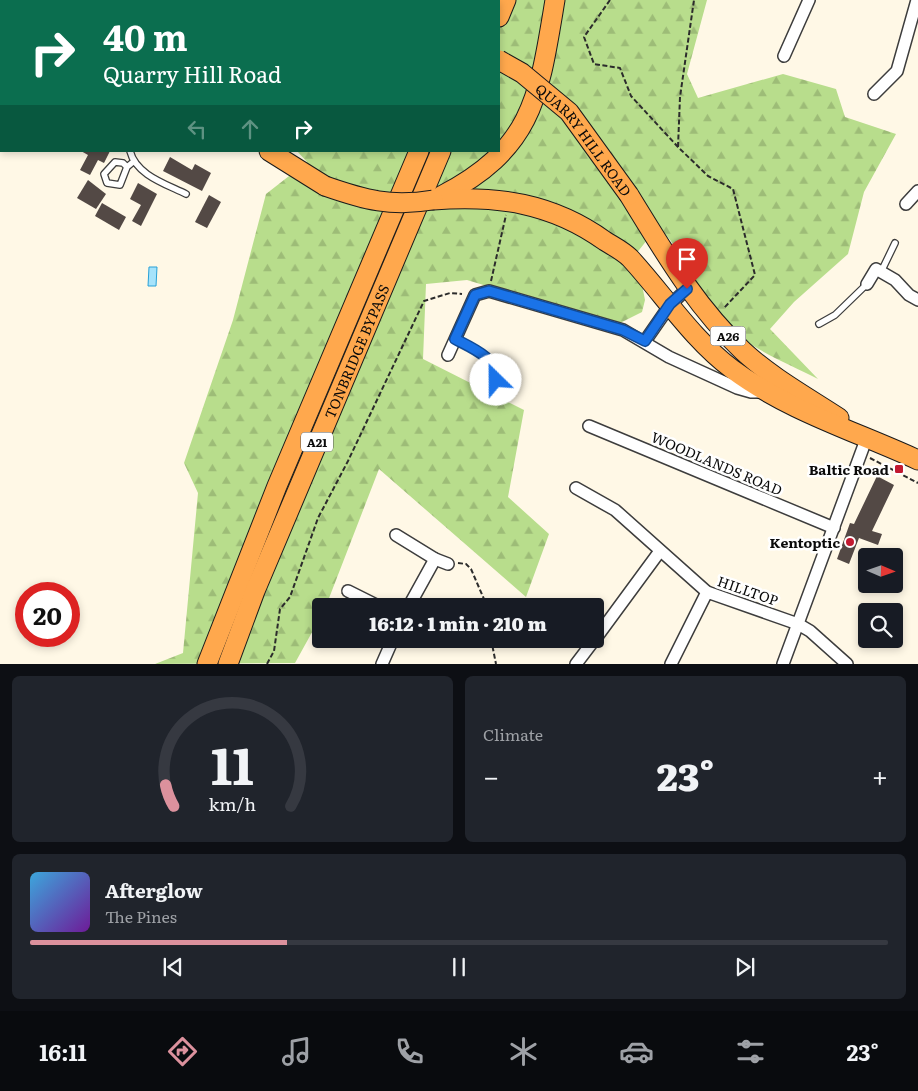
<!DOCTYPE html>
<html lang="en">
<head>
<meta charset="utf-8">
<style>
  :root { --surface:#171b24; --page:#20242c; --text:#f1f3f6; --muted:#9ea1a6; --line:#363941; --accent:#dc919d }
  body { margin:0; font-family:Literata,serif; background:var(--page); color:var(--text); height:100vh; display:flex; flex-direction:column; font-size:19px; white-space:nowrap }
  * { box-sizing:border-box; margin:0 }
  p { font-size:16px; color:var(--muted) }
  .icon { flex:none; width:28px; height:28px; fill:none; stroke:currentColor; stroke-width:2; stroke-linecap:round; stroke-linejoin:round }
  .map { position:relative; height:664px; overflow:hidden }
  .drawer { display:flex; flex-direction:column; gap:12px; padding:12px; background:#0d0f14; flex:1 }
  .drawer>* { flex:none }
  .hud { position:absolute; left:0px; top:0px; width:500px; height:152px; box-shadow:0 2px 8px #0003; background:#0b6e4f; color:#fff; overflow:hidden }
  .needle { width:32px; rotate:92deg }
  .buttons { position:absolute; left:858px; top:548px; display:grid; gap:10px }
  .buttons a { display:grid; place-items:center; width:45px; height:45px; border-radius:5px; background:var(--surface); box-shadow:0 2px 8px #0003; font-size:25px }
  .speed { position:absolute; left:15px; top:582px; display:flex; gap:10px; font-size:25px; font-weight:700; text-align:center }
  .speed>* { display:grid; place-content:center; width:65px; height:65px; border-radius:50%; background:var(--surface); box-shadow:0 2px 8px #0003; line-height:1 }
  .speed .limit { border:8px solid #d22; background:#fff; color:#111 }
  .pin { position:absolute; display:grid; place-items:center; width:42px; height:42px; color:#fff; margin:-51px -21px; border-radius:50% 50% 50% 0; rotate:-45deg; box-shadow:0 0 5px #0007 }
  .pin .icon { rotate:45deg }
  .me { position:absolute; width:55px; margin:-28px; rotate:337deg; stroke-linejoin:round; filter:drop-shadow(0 0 4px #0008) }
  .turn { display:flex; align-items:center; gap:18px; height:105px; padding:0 20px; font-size:22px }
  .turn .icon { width:65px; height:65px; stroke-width:2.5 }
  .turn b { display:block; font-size:35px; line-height:42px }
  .lanes { display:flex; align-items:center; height:48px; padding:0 20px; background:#0003; justify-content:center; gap:25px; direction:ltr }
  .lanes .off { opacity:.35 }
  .big { font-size:38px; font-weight:800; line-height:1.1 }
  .drawer .card { flex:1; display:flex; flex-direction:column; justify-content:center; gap:8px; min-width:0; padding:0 18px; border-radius:8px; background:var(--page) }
  .drawer .dial { align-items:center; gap:0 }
  .dial svg { height:130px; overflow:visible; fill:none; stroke:var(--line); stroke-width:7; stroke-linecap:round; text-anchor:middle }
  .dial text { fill:var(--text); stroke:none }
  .song { display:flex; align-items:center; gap:15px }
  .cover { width:60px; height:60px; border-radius:8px; background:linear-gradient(135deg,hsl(200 70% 55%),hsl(280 70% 35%)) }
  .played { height:5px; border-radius:2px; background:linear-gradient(90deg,var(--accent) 30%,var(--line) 30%) }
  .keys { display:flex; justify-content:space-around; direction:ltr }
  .heat { display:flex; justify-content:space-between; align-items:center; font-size:28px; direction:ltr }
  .drawer .tiles { flex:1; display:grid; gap:12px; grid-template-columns:1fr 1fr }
  .card:last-child { grid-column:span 2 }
  .trip { position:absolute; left:312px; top:598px; width:292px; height:50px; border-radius:5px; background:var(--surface); box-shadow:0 2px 8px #0003; font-weight:800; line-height:50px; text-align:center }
  .menu { display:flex; height:80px; justify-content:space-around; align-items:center; background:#090b0e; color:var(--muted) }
  .menu .icon { width:35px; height:35px }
  .menu .selected { color:var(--accent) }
  .menu b { font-size:22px; color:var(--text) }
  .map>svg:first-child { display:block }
  .forest { fill:url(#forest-firs) }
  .water { fill:#a6e3fb; stroke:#28a1d7 }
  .building { fill:#534945 }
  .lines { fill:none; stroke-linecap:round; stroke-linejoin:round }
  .service-casing { stroke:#3d3d3d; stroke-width:8 }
  .minor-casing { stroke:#3d3d3d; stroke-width:14 }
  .trunk-casing { stroke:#1b1b1b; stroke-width:21 }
  .path { stroke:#2c2c2c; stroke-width:2; stroke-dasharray:5 2.5; stroke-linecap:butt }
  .service { stroke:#fff; stroke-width:5.5 }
  .minor { stroke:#fff; stroke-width:11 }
  .trunk { stroke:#ffa84d; stroke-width:19 }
  .trunk-bridge-casing { stroke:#1b1b1b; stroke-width:21; stroke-linecap:butt }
  .trunk-bridge { stroke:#ffa84d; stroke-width:19 }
  .route-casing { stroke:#114b97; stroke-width:12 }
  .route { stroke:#1a73e8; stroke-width:9 }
  .poi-dot { fill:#c21930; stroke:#fff; stroke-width:2 }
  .labels { text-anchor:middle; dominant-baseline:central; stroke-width:5; stroke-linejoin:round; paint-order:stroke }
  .shield { fill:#fff; stroke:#545454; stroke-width:1 }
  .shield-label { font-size:12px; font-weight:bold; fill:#0a0a0a }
  .street-label { font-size:14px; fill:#0a0a0a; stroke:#fff }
  .poi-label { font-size:14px; font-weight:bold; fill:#0a0a0a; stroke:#fff; text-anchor:end }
</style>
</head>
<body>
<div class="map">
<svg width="918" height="664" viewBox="0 0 918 664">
  <defs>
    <pattern id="forest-firs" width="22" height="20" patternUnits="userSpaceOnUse" patternTransform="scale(1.25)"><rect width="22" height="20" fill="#b8dd8c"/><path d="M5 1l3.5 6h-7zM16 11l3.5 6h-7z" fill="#9dbc77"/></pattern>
  </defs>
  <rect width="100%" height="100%" fill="#fff8e6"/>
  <!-- forest -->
  <path class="forest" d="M 312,0 L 707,0 L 687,74 L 698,98 L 783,74 L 836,89 L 845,117 L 896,134 L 864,192 L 848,254 L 794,302 L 770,329 L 818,379 C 787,363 742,346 719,317 C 695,288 684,252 658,226 L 636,254 L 645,300 L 642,312 L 616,325 L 467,280 L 426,284 L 423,359 L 524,410 L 508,497 L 549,534 L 526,597 L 379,469 L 326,606 L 321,606 L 321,616 L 295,663 L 155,664 L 183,653 L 198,493 L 184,463 L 233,320 L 266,194 L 307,162 L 297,151 L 499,151 L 499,1 Z"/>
  <!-- water -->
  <polygon class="water" points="149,267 157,267 156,286 148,286"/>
  <!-- building -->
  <g class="building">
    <polygon points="81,151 110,151 104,163 98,160 90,175 80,170 88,155"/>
    <polygon points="170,157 192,170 195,164 211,173 202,191 163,171"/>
    <polygon points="88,180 106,194 96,209 77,198"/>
    <polygon points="138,183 157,194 141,226 132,221 141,205 130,199"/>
    <polygon points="209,195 221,202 207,228 195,222"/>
    <polygon points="102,203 126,217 119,230 95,216"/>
    <polygon points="877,476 894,485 872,531 882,534 878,545 859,538 849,564 837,559 850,523 854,524"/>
  </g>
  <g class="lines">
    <defs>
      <g id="service">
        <polyline points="0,65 1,66"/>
        <path d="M 130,151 C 136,175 166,184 186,194"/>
        <polyline points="127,167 123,163 115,162 104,174 107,183 120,185 127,167 133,162"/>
        <polyline points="881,272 895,243"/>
        <polyline points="819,324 835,315 867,284"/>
        <path d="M 455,339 C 474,349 508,361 491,388"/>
      </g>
      <g id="minor">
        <polyline points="784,56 809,0"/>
        <polyline points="874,94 897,71 917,0"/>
        <polyline points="906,204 918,191"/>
        <polyline points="867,284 876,269 895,280 909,295 918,300"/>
        <polyline points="645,341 670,305 687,289"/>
        <polyline points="448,355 475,295 489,291 623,330 669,357 737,388 751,392 762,392"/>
        <polyline points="589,426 834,528"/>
        <polyline points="576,488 615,510 707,592"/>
        <polyline points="396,535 435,559 409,606"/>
        <polyline points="435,559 448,564"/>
        <polyline points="348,591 378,606"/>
        <polyline points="596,638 660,551"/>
        <polyline points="382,664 393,639"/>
        <polyline points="576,664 595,639"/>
        <polyline points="671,664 707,592 798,624 810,631 847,664"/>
        <polyline points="783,664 867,437"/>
      </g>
      <g id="trunk">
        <polyline points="63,0 65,1"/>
        <polyline points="147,0 151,1"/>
        <polyline points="299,1 300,0"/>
        <polyline points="484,1 484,0"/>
        <polyline points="499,17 506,0"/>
        <polyline points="269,151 325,186"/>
        <path d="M 629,195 C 663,250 695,306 743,351 C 771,377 807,397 839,418"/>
        <path d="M 441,196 C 534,148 539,96 555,0"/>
        <path d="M 433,200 C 497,195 552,203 605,241 C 613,246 623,251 630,258 C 664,295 692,339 732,369 C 788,411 855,431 918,460"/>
        <polyline points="207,664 277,486 419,151"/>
        <path id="s1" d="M 228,664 L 255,591 L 441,151"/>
      </g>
    </defs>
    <!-- service casing -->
    <use href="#service" class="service-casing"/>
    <!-- minor casing -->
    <use href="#minor" class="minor-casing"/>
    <!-- trunk casing -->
    <use href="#trunk" class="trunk-casing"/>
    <!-- path -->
    <g class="path">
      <polyline points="210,0 219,1"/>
      <polyline points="610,0 584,37 594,64 620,68 631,96 678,147 708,176 733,189 755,275 724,308"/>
      <polyline points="678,147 680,97 694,0"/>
      <polyline points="491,281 506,215"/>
      <polyline points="870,458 918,483"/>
      <polyline points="458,563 466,564 471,569 487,606"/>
      <polyline points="491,639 496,664"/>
      <polyline points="267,664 274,651 280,609 290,597 318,518 348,461 424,301 450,293 462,294"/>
    </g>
    <!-- service -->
    <use href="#service" class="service"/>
    <!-- minor -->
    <use href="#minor" class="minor"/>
    <!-- trunk -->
    <use href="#trunk" class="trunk"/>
    <defs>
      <g id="trunk-bridge">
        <path id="s2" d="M 499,60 L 522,73 L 569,112 L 629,195"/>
        <path d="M 325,186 C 365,200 391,207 433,200"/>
      </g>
    </defs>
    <!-- trunk-bridge casing -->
    <use href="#trunk-bridge" class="trunk-bridge-casing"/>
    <!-- trunk-bridge -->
    <use href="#trunk-bridge" class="trunk-bridge"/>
  </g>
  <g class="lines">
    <defs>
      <path id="route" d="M 496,380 C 498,358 472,348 455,339 L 475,295 L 489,291 L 623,330 L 645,341 L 670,304 L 687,289"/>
    </defs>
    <!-- route casing -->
    <use href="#route" class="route-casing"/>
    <!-- route -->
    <use href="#route" class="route"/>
  </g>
  <!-- markers -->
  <g class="poi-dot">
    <rect x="894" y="464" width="10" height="10" rx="2.5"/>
    <circle cx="850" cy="542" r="5"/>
  </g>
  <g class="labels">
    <!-- shield labels -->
    <g class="shield">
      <rect x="710.5" y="326.5" width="35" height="19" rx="4"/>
      <rect x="301" y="432.5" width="32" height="19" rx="4"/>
    </g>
    <g class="shield-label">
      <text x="728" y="336">A26</text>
      <text x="317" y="442">A21</text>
    </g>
    <!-- street labels -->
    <g class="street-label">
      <text stroke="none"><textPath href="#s2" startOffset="118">QUARRY HILL ROAD</textPath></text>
      <text stroke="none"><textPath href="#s1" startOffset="338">TONBRIDGE BYPASS</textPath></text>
      <text transform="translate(717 463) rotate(23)">WOODLANDS ROAD</text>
      <text transform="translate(748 590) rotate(19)">HILLTOP</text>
    </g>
    <!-- poi labels -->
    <g class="poi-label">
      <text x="889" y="469">Baltic Road</text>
      <text x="840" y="542">Kentoptic</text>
    </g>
  </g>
</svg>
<div class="buttons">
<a><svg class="needle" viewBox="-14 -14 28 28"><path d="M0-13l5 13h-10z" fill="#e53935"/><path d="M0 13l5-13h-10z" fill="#9ea1a6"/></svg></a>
<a><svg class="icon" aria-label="search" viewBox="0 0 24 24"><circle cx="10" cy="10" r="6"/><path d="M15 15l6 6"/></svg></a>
</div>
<div class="speed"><div class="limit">20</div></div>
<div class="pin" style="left:687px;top:289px;background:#d93025"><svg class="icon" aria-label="arrive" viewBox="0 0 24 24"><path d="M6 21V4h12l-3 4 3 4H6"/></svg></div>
<svg class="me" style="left:496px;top:380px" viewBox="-20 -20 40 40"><circle r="19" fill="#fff"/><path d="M0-13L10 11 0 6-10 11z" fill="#1a73e8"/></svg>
<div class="trip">16:12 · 1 min · 210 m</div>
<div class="hud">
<div class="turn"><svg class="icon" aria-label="right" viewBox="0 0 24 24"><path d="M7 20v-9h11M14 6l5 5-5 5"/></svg><div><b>40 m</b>Quarry Hill Road</div></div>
<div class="lanes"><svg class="icon off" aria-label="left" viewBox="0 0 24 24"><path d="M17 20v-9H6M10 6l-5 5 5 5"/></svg><svg class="icon off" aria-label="ahead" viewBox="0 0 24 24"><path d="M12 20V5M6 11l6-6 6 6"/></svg><svg class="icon" aria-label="right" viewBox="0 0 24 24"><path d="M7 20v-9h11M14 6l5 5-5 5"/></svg></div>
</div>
</div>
<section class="drawer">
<div class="tiles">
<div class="card dial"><svg viewBox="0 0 100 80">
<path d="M14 69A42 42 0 1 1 86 69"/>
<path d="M14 69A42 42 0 0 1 9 56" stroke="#dc919d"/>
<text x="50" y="56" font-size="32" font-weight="700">11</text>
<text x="50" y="72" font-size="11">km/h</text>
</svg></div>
<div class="card"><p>Climate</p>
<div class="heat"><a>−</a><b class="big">23°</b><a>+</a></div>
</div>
<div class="card">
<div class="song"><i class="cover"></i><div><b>Afterglow</b><p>The Pines</p></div></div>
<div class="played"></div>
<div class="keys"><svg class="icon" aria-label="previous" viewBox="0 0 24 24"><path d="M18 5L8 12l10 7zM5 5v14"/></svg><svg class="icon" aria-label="pause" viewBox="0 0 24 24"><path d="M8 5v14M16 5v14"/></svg><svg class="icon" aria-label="next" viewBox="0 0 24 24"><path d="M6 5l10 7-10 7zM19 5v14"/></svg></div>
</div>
</div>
</section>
<nav class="menu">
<b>16:11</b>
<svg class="icon selected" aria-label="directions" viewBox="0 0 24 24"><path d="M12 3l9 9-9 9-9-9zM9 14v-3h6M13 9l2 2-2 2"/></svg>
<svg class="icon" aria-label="music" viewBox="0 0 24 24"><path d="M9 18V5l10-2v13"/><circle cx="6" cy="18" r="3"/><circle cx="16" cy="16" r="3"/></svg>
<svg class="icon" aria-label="phone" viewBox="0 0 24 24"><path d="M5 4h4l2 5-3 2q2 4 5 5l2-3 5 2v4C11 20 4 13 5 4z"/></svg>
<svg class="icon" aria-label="climate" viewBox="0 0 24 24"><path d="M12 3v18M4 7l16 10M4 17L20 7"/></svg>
<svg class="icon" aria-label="car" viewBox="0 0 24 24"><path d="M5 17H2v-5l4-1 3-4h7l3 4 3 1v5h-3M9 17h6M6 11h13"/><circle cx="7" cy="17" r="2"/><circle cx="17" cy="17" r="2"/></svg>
<svg class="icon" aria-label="filters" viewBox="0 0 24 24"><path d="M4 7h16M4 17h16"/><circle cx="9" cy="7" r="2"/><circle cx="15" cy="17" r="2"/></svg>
<b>23°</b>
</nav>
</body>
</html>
